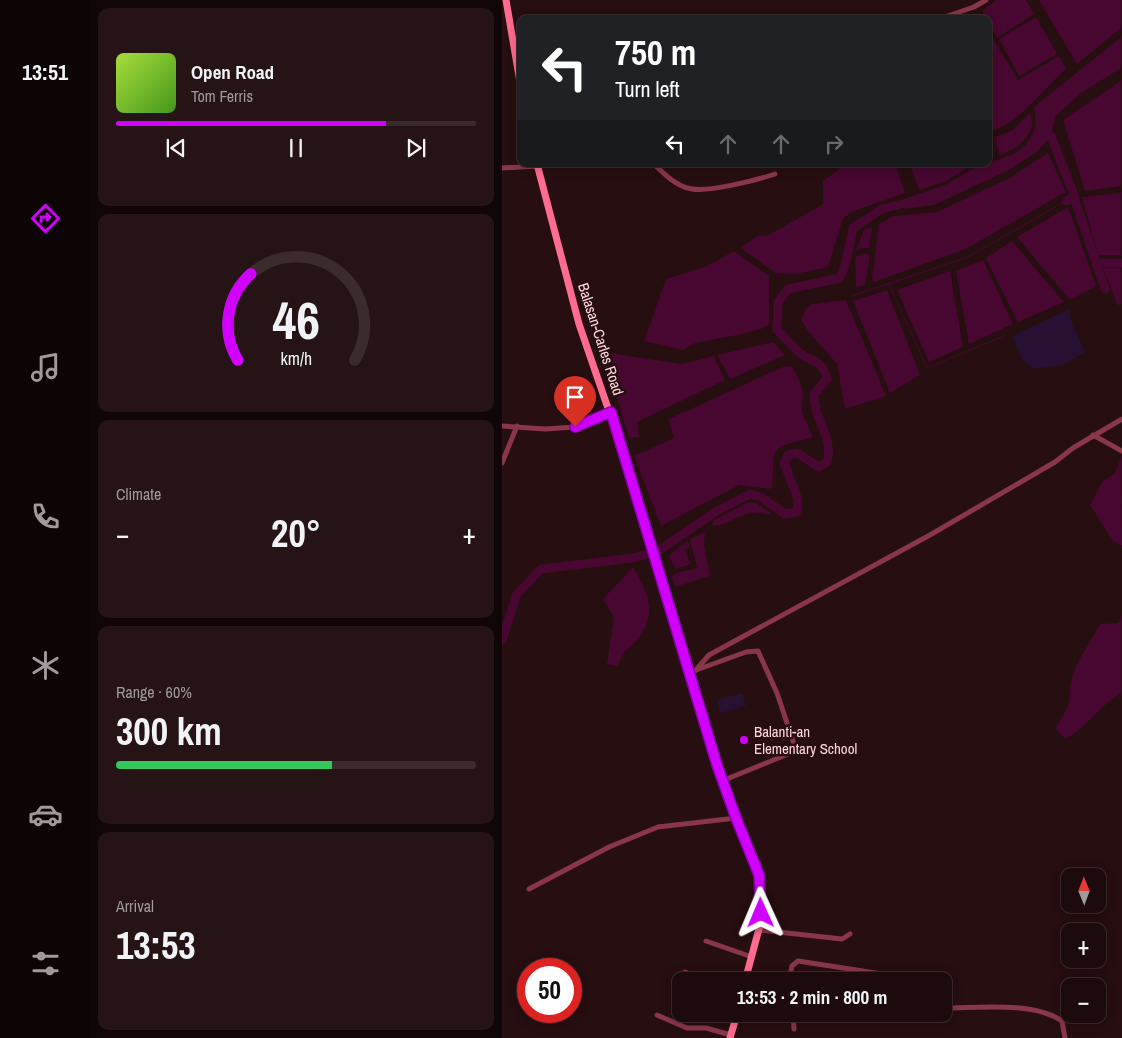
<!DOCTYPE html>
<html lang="en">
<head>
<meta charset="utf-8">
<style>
  :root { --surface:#1d0a0c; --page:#251315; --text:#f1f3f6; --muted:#a09a9d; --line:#3b2b2d; --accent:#d100ff }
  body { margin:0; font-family:"Archivo Narrow",sans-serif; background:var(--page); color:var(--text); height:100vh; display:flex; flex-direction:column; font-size:19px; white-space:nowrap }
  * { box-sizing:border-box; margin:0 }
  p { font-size:16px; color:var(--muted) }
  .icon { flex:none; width:28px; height:28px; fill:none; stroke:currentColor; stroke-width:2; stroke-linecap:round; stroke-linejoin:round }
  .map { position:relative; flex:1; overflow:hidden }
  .details { display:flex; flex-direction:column; gap:8px; padding:8px; background:#100607; width:412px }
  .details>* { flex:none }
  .hud { position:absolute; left:15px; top:15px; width:475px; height:152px; border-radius:10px; box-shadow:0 2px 12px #0003,0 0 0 1px var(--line); background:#202124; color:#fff; overflow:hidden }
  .needle { width:32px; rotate:359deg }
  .fabs { position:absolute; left:559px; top:868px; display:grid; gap:10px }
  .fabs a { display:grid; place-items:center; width:45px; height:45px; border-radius:10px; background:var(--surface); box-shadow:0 2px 12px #0003,0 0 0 1px var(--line); font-size:25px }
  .speed { position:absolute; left:15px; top:958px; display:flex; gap:10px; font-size:25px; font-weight:700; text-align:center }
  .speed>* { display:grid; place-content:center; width:65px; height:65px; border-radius:50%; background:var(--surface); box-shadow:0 2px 12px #0003,0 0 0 1px var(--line); line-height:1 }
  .speed .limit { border:8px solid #d22; background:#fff; color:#111 }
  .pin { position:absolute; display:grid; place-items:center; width:42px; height:42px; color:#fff; margin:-51px -21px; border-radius:50% 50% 50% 0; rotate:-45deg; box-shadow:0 0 5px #0007 }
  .pin .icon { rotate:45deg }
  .me { position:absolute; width:55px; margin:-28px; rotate:359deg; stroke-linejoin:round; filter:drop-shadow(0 0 4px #0008) }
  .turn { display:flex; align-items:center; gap:18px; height:105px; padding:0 15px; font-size:22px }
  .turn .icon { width:65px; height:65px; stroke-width:2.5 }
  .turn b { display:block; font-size:35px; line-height:42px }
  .lanes { display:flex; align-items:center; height:48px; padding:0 15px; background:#0003; justify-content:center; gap:25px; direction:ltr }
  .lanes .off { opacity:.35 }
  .big { font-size:38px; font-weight:700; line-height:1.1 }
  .details .widget { flex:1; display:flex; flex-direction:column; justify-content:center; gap:8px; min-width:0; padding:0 18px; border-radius:10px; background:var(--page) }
  .details .dial { align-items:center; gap:0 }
  .dial svg { height:130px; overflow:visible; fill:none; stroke:var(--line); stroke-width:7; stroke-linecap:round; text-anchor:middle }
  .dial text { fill:var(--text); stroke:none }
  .song { display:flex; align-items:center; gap:15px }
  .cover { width:60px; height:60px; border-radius:8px; background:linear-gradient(135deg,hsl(80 70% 55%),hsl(100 70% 35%)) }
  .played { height:5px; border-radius:2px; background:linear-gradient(90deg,var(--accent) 75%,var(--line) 75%) }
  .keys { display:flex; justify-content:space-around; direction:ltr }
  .heat { display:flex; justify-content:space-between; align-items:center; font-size:28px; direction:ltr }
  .charge { height:8px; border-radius:4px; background:linear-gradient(90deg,#34c759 60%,var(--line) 0) }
  .trip { position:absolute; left:170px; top:972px; width:280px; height:50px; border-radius:10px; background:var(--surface); box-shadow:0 2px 12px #0003,0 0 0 1px var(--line); font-weight:700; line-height:50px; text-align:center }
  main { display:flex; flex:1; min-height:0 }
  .tab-bar { display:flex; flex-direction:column; width:90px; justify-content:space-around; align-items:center; background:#0c0405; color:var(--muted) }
  .tab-bar .icon { width:35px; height:35px }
  .tab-bar .selected { color:var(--accent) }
  .tab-bar b { font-size:22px; color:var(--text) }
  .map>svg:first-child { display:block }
  .green { fill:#271032 }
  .water { fill:#470730 }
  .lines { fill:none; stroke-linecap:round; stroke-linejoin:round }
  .stream { stroke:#470730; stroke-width:1 }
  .river { stroke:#470730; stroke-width:9 }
  .minor { stroke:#89364a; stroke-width:5 }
  .secondary { stroke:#ff6b91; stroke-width:7 }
  .route-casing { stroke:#8800a6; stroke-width:12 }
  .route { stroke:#d100ff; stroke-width:9 }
  .poi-dot { fill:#d100ff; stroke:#270e10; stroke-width:2 }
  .labels { text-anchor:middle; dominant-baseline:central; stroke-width:5; stroke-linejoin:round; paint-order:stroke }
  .street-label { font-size:15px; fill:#ffd4db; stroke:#270e10 }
  .poi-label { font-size:15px; fill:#ffd4db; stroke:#270e10; text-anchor:start }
</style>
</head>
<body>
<main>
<nav class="tab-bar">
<b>13:51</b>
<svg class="icon selected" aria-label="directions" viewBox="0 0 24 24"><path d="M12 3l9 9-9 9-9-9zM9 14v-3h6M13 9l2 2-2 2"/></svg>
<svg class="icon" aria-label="music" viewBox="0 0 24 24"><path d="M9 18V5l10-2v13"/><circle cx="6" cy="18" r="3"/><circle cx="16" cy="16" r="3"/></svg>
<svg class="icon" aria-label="phone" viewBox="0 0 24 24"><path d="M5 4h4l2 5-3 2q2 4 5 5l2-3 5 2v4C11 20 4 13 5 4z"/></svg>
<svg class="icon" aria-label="climate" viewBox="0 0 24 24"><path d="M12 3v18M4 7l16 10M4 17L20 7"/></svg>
<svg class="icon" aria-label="car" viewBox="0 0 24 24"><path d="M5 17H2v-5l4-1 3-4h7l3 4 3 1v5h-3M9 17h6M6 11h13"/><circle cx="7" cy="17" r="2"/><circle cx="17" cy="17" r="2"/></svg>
<svg class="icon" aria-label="filters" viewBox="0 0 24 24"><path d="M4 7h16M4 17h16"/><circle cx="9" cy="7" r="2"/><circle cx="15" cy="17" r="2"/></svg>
</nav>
<section class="details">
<div class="widget">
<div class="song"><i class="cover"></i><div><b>Open Road</b><p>Tom Ferris</p></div></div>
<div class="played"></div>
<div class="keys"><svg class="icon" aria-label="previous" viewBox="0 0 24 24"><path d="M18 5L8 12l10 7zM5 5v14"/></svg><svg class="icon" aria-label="pause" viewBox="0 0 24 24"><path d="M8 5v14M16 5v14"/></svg><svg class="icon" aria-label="next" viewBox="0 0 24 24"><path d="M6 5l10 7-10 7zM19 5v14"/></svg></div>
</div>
<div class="widget dial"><svg viewBox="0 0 100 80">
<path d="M14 69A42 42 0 1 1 86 69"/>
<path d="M14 69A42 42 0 0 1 22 16" stroke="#d100ff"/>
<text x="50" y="56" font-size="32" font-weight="700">46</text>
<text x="50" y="72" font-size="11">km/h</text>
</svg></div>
<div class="widget"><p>Climate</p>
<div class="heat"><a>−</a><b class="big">20°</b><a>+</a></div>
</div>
<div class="widget"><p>Range · 60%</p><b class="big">300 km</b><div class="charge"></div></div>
<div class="widget"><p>Arrival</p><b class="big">13:53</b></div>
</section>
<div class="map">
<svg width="620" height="1038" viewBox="0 0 620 1038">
  <rect width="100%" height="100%" fill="#270e10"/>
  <!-- green -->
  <g class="green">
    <polygon points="567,309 570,323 583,352 561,365 531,369 521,361 510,336"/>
    <polygon points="240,693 244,706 218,713 215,700"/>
  </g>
  <!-- water -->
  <g class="water">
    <polygon points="494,0 524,0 532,14 495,38 480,11"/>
    <polygon points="537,0 619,0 619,28 575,64"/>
    <polygon points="534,17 555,54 517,76 497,39"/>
    <polygon points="619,37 619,68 578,94 553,117 549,136 535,152 507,170 432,205 402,209 402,199 443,185 476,166 510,155 524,145 531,134 534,123 532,107"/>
    <path d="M 492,40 L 516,80 L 557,56 L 564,69 C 541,90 517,124 486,132 L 486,42 Z"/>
    <polygon points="619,81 619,186 583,191 561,120"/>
    <path d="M 528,113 C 537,133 515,150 497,155 L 493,137 L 511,130 Z"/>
    <polygon points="546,153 564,192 464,249 372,282 370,279 377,224 391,216 435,212 509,177"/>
    <polygon points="344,164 393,164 403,193 349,212 341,219 326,267 294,274 273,273 239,248 256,235 265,236 321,204 321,181"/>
    <polygon points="408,164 471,164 444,181 417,190"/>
    <polygon points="619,193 619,255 596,255 580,197"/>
    <polygon points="566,207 594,286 568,300 515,237"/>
    <polygon points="370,227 367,248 360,248 353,252 362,230"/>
    <polygon points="510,241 562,302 516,322 484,258"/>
    <path d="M 232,251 L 267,276 L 267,325 C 258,331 250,330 241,334 L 193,343 L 181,350 L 142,341 L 164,279 L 203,267 Z"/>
    <polygon points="363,253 368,255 363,285 354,287 353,257"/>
    <polygon points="481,260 511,324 467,344 454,271"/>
    <polygon points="601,268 619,268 619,306 615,304"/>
    <polygon points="448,271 461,347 427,362 395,290"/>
    <polygon points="385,290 418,375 388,393 351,301"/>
    <polygon points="344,300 384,396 343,409 335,364 305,330 299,319 304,308 310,304"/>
    <polygon points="271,342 283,355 228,379 215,355"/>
    <polygon points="106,353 181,364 212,356 223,380 135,422 137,437 127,438 102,354"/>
    <polygon points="283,366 291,367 301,390 300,412 311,437 279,446 272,454 270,489 237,485 159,526 132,456 172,438 167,419"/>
    <polygon points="619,457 620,545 619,545 611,541 588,505 600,482 613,473"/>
    <path d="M 247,502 L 254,503 L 270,514 C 263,515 256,512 249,513 C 240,514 225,524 214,526 L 210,524 L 212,520 Z"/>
    <polygon points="203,532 202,544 208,576 173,587 170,577 174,573 195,568 188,539"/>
    <polygon points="186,541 188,548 183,550 189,564 174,569 167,557 169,553"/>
    <path d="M 131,567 C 145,593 157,611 136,639 C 125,653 123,646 116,666 L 105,664 L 112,617 L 101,599 Z"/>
    <path d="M 619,617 L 619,693 C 598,706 585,726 564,739 L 554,729 C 556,720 562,716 565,708 C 570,697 566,686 571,675 C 577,657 589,641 598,624 L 616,623 Z"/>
  </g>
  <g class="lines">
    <!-- stream -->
    <g class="stream">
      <polyline points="387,284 425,368 502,336"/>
      <polyline points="350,296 466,257 564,201"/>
    </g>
    <!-- river -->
    <g class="river">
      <polyline points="549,136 571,192 572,197 564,201"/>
      <polyline points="572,197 603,289"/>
      <polyline points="594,263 620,263"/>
      <path d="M 0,640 L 15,594 L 39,569 L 131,558 L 156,551 L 215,511 L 248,494 L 259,497 L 283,514 L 295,512 L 296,499 L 282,463 L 286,455 L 295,453 L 317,467 L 325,462 C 332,437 311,419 312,394 L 325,379 C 320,358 311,364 298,353 C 290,347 283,337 275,330 L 276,302 L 286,289 L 338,278 L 344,262 L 351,228 L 380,209 L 412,201"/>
    </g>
    <!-- minor -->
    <g class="minor">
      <polyline points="437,19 472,7 484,0"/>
      <path d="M 152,164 C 161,173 175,187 190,189 C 208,192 255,180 273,174"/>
      <polyline points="0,168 36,166"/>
      <polyline points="0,426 43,429 73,427 109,412"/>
      <polyline points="591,435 620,451"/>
      <polyline points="0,463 15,426"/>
      <polyline points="194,670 207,655 428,535 553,462 571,448 620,419"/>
      <polyline points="186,673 244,652 256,651 275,693 292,744 293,749 291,752 220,781"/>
      <polyline points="27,889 107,847 156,827 234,818"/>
      <polyline points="257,930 340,939 348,934"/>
      <polyline points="204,941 250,957"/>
      <polyline points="183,972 206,981"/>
      <polyline points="287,981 290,966 296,961 406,978 406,981"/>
      <path d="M 441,1008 C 476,1008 531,1001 560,1021 L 563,1038"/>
      <polyline points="291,1014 292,1029"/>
      <polyline points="155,1015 185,1028 204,1028 229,1035"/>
    </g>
    <!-- secondary -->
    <g class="secondary">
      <polyline points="4,0 19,88"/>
      <polyline points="35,164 77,324 120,449 186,673 220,781 257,875 260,900 258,925 243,981"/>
      <polyline points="228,1038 235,1014"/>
    </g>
  </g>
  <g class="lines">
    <defs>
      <polyline id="route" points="73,427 109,412 215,765 234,818 257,875 259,913"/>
    </defs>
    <!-- route casing -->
    <use href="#route" class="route-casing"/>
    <!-- route -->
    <use href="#route" class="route"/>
  </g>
  <!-- markers -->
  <circle class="poi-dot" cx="242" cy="740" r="5"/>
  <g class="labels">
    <!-- street labels -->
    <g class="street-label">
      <text transform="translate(99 339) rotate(72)">Balasan-Carles Road</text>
    </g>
    <!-- poi labels -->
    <g class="poi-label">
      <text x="252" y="731">Balanti-an<tspan x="252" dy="17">Elementary School</tspan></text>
    </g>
  </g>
</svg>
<div class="fabs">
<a><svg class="needle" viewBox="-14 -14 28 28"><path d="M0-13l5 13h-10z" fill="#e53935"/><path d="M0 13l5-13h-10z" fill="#a09a9d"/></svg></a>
<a>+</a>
<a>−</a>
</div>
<div class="speed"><div class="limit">50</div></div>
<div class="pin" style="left:73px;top:427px;background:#d93025"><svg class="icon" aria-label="arrive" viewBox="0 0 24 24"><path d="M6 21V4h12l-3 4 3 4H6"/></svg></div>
<svg class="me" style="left:259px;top:913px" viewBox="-20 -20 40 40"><path d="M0-17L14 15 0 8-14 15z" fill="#d100ff" stroke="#fff" stroke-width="4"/></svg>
<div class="trip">13:53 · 2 min · 800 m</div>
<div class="hud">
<div class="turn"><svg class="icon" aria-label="left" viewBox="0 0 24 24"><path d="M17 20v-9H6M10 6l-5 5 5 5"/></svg><div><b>750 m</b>Turn left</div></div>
<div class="lanes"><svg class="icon" aria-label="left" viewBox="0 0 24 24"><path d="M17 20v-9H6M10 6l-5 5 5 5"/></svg><svg class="icon off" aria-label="ahead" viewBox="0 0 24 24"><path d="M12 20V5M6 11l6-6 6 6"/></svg><svg class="icon off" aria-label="ahead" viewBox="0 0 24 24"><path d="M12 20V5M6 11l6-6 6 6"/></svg><svg class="icon off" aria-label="right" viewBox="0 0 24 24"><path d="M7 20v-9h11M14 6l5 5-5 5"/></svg></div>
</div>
</div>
</main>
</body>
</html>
